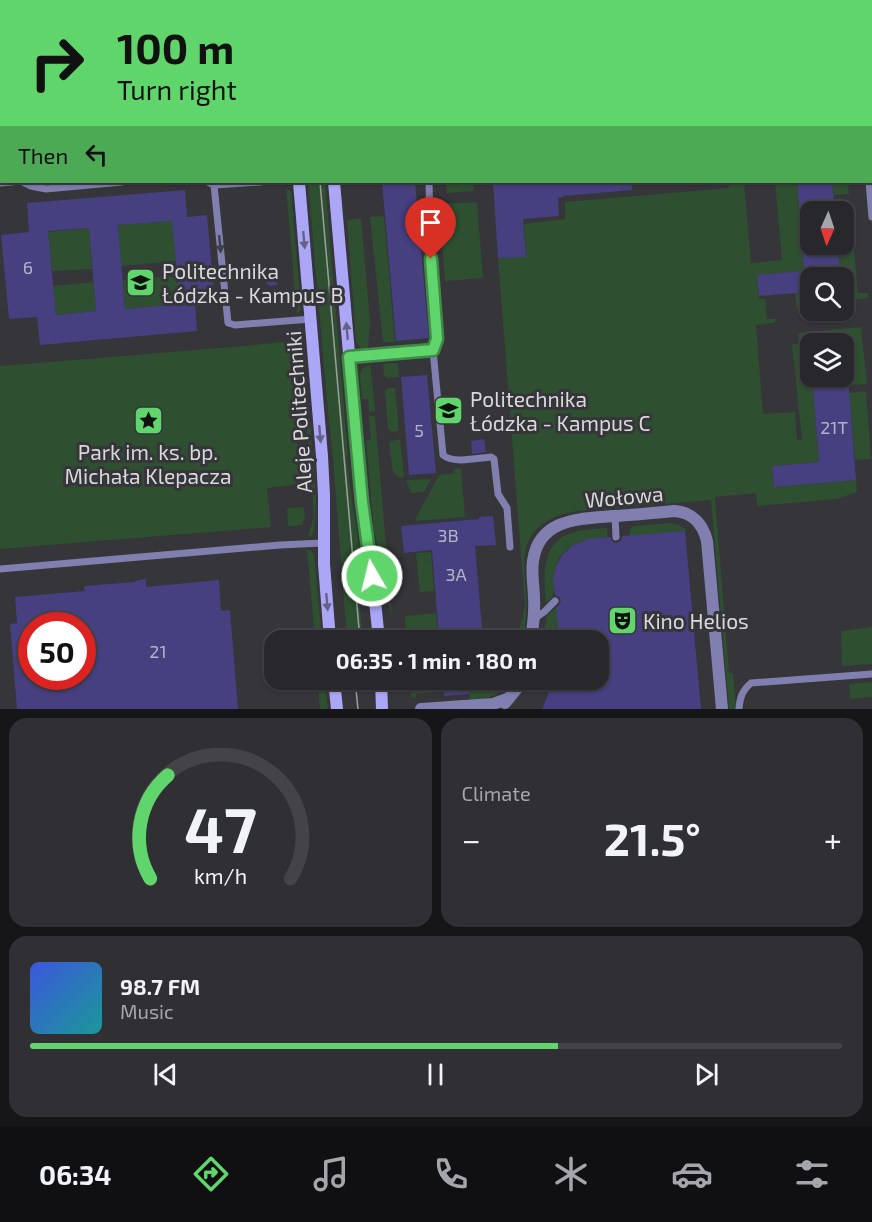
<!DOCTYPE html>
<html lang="en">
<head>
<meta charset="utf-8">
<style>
  :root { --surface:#28282c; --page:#303034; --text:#f1f3f6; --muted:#a5a6a9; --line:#444448; --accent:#5fd56b }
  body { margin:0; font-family:"Exo 2",sans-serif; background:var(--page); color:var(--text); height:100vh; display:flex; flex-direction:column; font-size:22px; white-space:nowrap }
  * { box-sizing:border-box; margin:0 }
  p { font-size:20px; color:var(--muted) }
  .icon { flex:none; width:33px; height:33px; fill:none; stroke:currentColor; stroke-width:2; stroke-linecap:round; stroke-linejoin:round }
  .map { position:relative; height:709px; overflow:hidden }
  .side { display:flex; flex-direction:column; gap:9px; padding:9px; background:#161618; flex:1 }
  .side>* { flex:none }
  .top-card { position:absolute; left:0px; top:0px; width:873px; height:183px; box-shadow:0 2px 4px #0004,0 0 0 2px var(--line); background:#5fd56b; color:#111; overflow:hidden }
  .needle { width:39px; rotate:183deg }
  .tools { position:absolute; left:800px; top:201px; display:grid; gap:12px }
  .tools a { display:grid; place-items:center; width:54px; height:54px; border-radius:12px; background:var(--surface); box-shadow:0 2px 4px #0004,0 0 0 2px var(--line); font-size:30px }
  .speed { position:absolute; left:18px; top:612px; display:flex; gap:12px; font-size:30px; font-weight:700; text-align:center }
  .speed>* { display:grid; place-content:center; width:78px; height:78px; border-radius:50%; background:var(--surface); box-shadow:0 2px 4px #0004,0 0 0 2px var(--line); line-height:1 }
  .speed .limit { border:9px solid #d22; background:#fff; color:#111 }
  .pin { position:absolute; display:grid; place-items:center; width:51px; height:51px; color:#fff; margin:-62px -26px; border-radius:50% 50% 50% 0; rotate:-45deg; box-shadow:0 0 6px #0007 }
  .pin .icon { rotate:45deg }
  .me { position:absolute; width:66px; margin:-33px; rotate:352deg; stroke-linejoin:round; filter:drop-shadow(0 0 4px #0008) }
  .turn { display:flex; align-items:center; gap:21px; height:126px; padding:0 18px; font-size:27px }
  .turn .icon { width:78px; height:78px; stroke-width:2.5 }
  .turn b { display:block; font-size:42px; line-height:51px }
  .then { display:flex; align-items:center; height:57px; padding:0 18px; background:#0003; gap:12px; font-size:22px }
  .big { font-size:45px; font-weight:700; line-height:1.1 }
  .side .card { flex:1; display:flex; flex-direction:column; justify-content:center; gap:9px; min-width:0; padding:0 21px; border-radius:18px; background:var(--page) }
  .side .dial { align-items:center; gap:0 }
  .dial svg { height:156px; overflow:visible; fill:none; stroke:var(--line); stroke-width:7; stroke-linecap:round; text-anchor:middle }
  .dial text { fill:var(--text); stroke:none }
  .song { display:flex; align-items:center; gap:18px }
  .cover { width:72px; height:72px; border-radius:9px; background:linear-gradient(135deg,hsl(230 70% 55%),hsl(180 70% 35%)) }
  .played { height:6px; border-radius:3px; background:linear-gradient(90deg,var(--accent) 65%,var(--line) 65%) }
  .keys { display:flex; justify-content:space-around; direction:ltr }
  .heat { display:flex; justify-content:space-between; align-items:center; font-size:33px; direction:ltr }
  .side .tiles { flex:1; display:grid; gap:9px; grid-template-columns:1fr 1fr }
  .card:last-child { grid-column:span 2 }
  .trip { position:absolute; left:264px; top:630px; width:345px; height:60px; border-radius:18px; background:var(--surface); box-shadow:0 2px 4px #0004,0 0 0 2px var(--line); font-weight:700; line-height:60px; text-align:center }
  .tabs { display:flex; height:96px; justify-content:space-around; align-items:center; background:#101012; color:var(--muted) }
  .tabs .icon { width:42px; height:42px }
  .tabs .on { color:var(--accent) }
  .tabs b { font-size:27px; color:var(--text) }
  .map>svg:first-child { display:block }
  .green { fill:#2e5030 }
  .building { fill:#463f80; fill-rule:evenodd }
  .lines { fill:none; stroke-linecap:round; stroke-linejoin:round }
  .lane { stroke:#817fb0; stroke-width:7 }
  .street { stroke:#817fb0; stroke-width:12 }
  .secondary { stroke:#aba7f6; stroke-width:12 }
  .tram { stroke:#9f9fa3; stroke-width:1.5 }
  .oneway { fill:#646385 }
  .oneway2 { fill:#40404c }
  .route-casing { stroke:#3e8a46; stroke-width:15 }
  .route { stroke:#5fd56b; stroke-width:10 }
  .labels { text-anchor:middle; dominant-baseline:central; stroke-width:6; stroke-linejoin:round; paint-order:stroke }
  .number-label { font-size:18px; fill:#b4b2c5 }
  .poi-label { font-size:21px; fill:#d9d9dc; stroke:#35353a; text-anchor:start }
  .street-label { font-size:21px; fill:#d9d9dc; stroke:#35353a }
</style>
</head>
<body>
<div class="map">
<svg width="872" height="709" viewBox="0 0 872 709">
  <rect width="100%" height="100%" fill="#35353a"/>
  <!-- green -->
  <g class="green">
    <polygon points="308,182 325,182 348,455 347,455 350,487 365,588 358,589 363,640 347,640 333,458 328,412"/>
    <polygon points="446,182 473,182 474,191 447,193"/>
    <path d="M 729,182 L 744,182 L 751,263 L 782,260 L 775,182 L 797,182 L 804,271 L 757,275 L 759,299 L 765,299 L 767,319 L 777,319 L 774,323 L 756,325 L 763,414 L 795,412 L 797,440 L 802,440 L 792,344 L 799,344 L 798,333 L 861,327 L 867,384 L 848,385 L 844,335 L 809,338 L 810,376 L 812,377 L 819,462 L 772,466 L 774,487 L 856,480 L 857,492 L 837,499 L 757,506 L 756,493 L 715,497 L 729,673 L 733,673 L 736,709 L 729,709 L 711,500 L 578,511 C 550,515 526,528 524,560 C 524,573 526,586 526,598 C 527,612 525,626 523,640 L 517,640 L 525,606 L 498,258 L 526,256 L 524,224 L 565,219 L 565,202 L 729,188 Z"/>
    <polygon points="832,182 848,182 849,194 834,195"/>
    <polygon points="286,188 291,192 301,310 297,315"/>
    <polygon points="850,201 858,293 868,293 868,298 843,300 843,278 840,277 838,245 843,244 843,212 835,211 834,202"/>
    <polygon points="477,202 483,278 445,281 439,204"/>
    <polygon points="384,216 395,342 383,342 370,217"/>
    <polygon points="361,218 370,321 368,350 361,349 356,341 347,220"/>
    <polygon points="173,221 176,261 121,266 118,225"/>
    <polygon points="89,228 92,269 52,271 48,232"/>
    <polygon points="177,276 180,304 125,309 123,280"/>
    <polygon points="93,282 96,311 56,315 53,286"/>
    <polygon points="810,292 810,306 796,307 795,293"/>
    <polygon points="298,326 302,330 306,374 302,374"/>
    <polygon points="290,341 300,480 294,485 267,488 271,527 0,549 0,366 245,346"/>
    <polygon points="398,363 399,377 387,378 384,376 383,364"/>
    <polygon points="370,365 371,371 375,411 369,412 368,399 362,399 360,374 362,369"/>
    <polygon points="389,388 395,388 399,431 392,432 388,429 385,391"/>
    <polygon points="866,391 871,459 855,460 849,393"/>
    <polygon points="369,416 375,416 392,617 387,597 382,563 374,531 366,440 371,439"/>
    <polygon points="310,418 316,499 314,531 311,536 308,537 314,516 306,419"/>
    <polygon points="400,439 404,477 399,478 393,472 389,443 392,441"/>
    <polygon points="461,468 465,517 416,521 416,518 439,475 454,473 454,469"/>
    <polygon points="431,479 424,492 411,493 406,480"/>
    <polygon points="304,507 305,517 302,525 288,526 287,508"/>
    <polygon points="670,523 679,525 687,530 685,531 629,536 631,528 635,526"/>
    <path d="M 607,528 L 608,537 C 582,539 559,544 554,574 C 551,591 560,589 546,604 C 544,577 539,542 574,532 C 584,529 596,529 607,528 Z"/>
    <polygon points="307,550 310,550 314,555 322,640 315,640"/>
    <polygon points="431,552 434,591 420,592 416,553"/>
    <polygon points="556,608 558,627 551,629 548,632 547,640 543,640 547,615"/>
    <polygon points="436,613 438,640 406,640 405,616"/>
    <polygon points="872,627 872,664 842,666 841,631"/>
    <polygon points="410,680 442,680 443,691 416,694 416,698 411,696"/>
    <path d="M 501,680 L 512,680 C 499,696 490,698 470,701 L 469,688 L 494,685 Z"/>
    <polygon points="872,682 872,697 850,699 849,684"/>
    <polygon points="325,685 328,709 320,709 318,686"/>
  </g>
  <!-- building -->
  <g class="building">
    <polygon points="382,182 415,182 429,338 396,341"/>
    <polygon points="493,182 632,182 632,190 563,196 563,197 558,198 559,216 523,219 526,257 498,258"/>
    <polygon points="797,182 832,182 835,212 810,212 810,238 802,238"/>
    <path d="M 185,190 L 187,217 L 207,215 L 215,303 L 195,304 L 197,331 L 40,345 L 37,317 L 9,319 L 1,235 L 29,232 L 27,203 ZM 172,221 L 180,304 L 125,309 L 118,225 ZM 89,228 L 96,311 L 56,315 L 48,231 Z"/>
    <polygon points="802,244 838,244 840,278 810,278 810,292 759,296 757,275 804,271"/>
    <polygon points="268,268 276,268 277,285 270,286 265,282 264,272"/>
    <polygon points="427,375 436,473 409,475 401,377"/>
    <polygon points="812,376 848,376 856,480 774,487 772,466 819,462"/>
    <polygon points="484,439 486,452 472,454 471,441"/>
    <polygon points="493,516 496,545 475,546 483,640 439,640 432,550 404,553 401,526 479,519 479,517"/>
    <polygon points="685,531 701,709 542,709 554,680 598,680 598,640 559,640 556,608 559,605 561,600 559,597 555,595 553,579 556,566 563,554 573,545 588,539 610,537 613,542 617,543 621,540 622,536"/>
    <path d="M 146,579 L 146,587 L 219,580 L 221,611 L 230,610 L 238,709 L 17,709 L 10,624 L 17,623 L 15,597 L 85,591 L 84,586 L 135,582 L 135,581 ZM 32,626 L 82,626 L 82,676 L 32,676 Z"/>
    <polygon points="443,680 468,680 470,694 444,696"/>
  </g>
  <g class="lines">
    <!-- lane -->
    <g class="lane">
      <polyline points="74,0 74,2"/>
      <polyline points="472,0 472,2"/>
      <polyline points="764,2 764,0"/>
      <polyline points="0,88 2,89"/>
      <polyline points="23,182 31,186 46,189 122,182"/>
      <polyline points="208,182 214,185 261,182"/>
      <path d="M 429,182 L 431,259 L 437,339 L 433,350 L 443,455 C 453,464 478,458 491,457 L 494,459 L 498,494 L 507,508 L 510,547"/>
      <polyline points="869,182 872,217"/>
      <polyline points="0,183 12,182"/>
      <polyline points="214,185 228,323 235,325 311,319"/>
      <polyline points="349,357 433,350"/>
      <polyline points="615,516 616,537"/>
      <polyline points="0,569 280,545 323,543"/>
      <polyline points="534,619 544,612 555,601"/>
      <path d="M 739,709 C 740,697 742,691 751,683 L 872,674"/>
    </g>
    <!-- street -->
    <g class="street">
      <path d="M 531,640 C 533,627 535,613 534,599 C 534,586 531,574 533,561 C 539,518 580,519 614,516 C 634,515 654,513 674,511 C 692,512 703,524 707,541 L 722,709"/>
      <polyline points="505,703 518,687 522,680"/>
      <polyline points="421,709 493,704 509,698"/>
    </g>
    <!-- secondary -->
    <g class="secondary">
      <polyline points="284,0 284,2"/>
      <polyline points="318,0 318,2"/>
      <polyline points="299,182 322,456 324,495 324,564 330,640"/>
      <polyline points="334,182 362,502 371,562 379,640"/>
      <polyline points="334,680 337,709"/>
      <polyline points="381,680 382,709"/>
    </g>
    <!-- tram -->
    <g class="tram">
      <polyline points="305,0 305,2"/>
      <polyline points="320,182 360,640"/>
      <polyline points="355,680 358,709"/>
    </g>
  </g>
  <!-- one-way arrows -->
  <defs><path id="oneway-solid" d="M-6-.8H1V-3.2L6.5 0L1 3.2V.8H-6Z" transform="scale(1.5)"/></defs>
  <g class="oneway">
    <use href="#oneway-solid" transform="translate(304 240) rotate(85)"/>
    <use href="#oneway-solid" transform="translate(347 331) rotate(-95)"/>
    <use href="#oneway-solid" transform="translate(320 434) rotate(85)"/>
    <use href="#oneway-solid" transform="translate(327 602) rotate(85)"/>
  </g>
  <use class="oneway2" href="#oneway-solid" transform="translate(220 244) rotate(84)"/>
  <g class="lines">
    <defs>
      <polyline id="route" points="372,576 362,502 349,357 433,350 437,339 431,259"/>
    </defs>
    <!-- route casing -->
    <use href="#route" class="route-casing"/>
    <!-- route -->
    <use href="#route" class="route"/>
  </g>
  <!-- icons -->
  <defs>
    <symbol id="university-square" viewBox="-11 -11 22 22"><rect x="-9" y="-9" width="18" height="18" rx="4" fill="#5fd56b" stroke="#35353a"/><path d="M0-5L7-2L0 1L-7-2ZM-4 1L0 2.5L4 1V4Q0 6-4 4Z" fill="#111"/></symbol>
    <symbol id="sight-square" viewBox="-11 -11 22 22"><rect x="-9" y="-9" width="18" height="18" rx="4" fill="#5fd56b" stroke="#35353a"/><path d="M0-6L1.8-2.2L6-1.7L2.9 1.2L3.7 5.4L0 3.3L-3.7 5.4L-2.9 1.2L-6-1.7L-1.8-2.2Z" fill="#111"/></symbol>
    <symbol id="theatre-square" viewBox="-11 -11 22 22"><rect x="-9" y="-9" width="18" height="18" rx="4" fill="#5fd56b" stroke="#35353a"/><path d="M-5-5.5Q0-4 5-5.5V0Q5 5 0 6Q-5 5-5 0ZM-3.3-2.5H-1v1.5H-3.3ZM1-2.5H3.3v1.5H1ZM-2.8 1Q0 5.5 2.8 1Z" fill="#111"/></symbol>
  </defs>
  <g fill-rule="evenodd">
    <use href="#university-square" x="124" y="266" width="33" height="33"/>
    <use href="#university-square" x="432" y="394" width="33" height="33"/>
    <use href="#sight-square" x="132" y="404" width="33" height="33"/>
    <use href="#theatre-square" x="606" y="604" width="33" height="33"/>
  </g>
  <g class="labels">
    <!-- number labels -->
    <g class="number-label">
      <text x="28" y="267">6</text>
      <text x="834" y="427">21T</text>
      <text x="419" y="430">5</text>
      <text x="448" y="535">3B</text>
      <text x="456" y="574">3A</text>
      <text x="158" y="651">21</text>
    </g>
    <!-- poi labels -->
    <g class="poi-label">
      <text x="162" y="270">Politechnika<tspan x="162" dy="24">Łódzka - Kampus B</tspan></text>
      <text x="470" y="398">Politechnika<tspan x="470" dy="24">Łódzka - Kampus C</tspan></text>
      <text x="148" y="451" text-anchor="middle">Park im. ks. bp.<tspan x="148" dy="24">Michała Klepacza</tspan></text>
      <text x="643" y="620">Kino Helios</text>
    </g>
    <!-- street labels -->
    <g class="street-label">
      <text transform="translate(298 412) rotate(-94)">Aleje Politechniki</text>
      <text transform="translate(624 496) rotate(-5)">Wołowa</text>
    </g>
  </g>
</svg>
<div class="tools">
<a><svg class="needle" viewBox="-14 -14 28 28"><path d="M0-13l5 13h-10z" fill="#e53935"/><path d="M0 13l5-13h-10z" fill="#a5a6a9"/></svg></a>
<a><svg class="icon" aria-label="search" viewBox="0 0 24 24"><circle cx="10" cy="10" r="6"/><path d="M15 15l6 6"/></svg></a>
<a><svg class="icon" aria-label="layers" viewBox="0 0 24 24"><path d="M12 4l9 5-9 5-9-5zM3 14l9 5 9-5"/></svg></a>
</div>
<div class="speed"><div class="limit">50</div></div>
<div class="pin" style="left:431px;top:259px;background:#d93025"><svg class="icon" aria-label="arrive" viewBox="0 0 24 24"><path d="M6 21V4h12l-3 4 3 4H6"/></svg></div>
<svg class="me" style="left:372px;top:576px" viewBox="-20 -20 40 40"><circle r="17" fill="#5fd56b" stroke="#fff" stroke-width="3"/><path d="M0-11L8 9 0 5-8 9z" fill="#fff"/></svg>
<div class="trip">06:35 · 1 min · 180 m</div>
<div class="top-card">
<div class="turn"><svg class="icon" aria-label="right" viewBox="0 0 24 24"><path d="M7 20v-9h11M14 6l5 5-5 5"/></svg><div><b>100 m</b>Turn right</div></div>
<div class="then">Then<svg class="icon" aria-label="left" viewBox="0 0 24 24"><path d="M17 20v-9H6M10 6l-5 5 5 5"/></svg></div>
</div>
</div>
<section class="side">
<div class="tiles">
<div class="card dial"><svg viewBox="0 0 100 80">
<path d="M14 69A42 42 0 1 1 86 69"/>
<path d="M14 69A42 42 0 0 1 23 16" stroke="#5fd56b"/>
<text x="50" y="56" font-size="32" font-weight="700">47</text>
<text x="50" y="72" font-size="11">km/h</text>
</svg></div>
<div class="card"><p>Climate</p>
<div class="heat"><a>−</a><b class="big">21.5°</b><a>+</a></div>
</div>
<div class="card">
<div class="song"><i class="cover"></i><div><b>98.7 FM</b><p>Music</p></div></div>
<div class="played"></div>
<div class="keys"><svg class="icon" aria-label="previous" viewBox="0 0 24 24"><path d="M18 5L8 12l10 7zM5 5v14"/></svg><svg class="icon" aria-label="pause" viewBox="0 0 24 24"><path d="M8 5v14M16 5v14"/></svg><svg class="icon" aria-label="next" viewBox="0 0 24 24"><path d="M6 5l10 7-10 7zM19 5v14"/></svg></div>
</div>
</div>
</section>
<nav class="tabs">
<b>06:34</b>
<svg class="icon on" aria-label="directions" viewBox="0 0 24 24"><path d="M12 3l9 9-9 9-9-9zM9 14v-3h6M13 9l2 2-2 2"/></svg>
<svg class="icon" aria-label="music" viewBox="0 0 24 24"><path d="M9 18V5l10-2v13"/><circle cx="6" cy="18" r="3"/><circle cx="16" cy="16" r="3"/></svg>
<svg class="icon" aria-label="phone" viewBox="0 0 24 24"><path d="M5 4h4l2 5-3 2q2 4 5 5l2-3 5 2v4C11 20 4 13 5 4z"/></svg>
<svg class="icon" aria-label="climate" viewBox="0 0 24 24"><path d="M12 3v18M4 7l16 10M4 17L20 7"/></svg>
<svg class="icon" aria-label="car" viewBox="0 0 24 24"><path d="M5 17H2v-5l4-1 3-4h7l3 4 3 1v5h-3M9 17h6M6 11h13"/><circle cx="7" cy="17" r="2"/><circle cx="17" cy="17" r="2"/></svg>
<svg class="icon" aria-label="filters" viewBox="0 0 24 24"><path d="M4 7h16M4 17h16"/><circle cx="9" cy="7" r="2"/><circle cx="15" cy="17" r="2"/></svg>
</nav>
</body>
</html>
